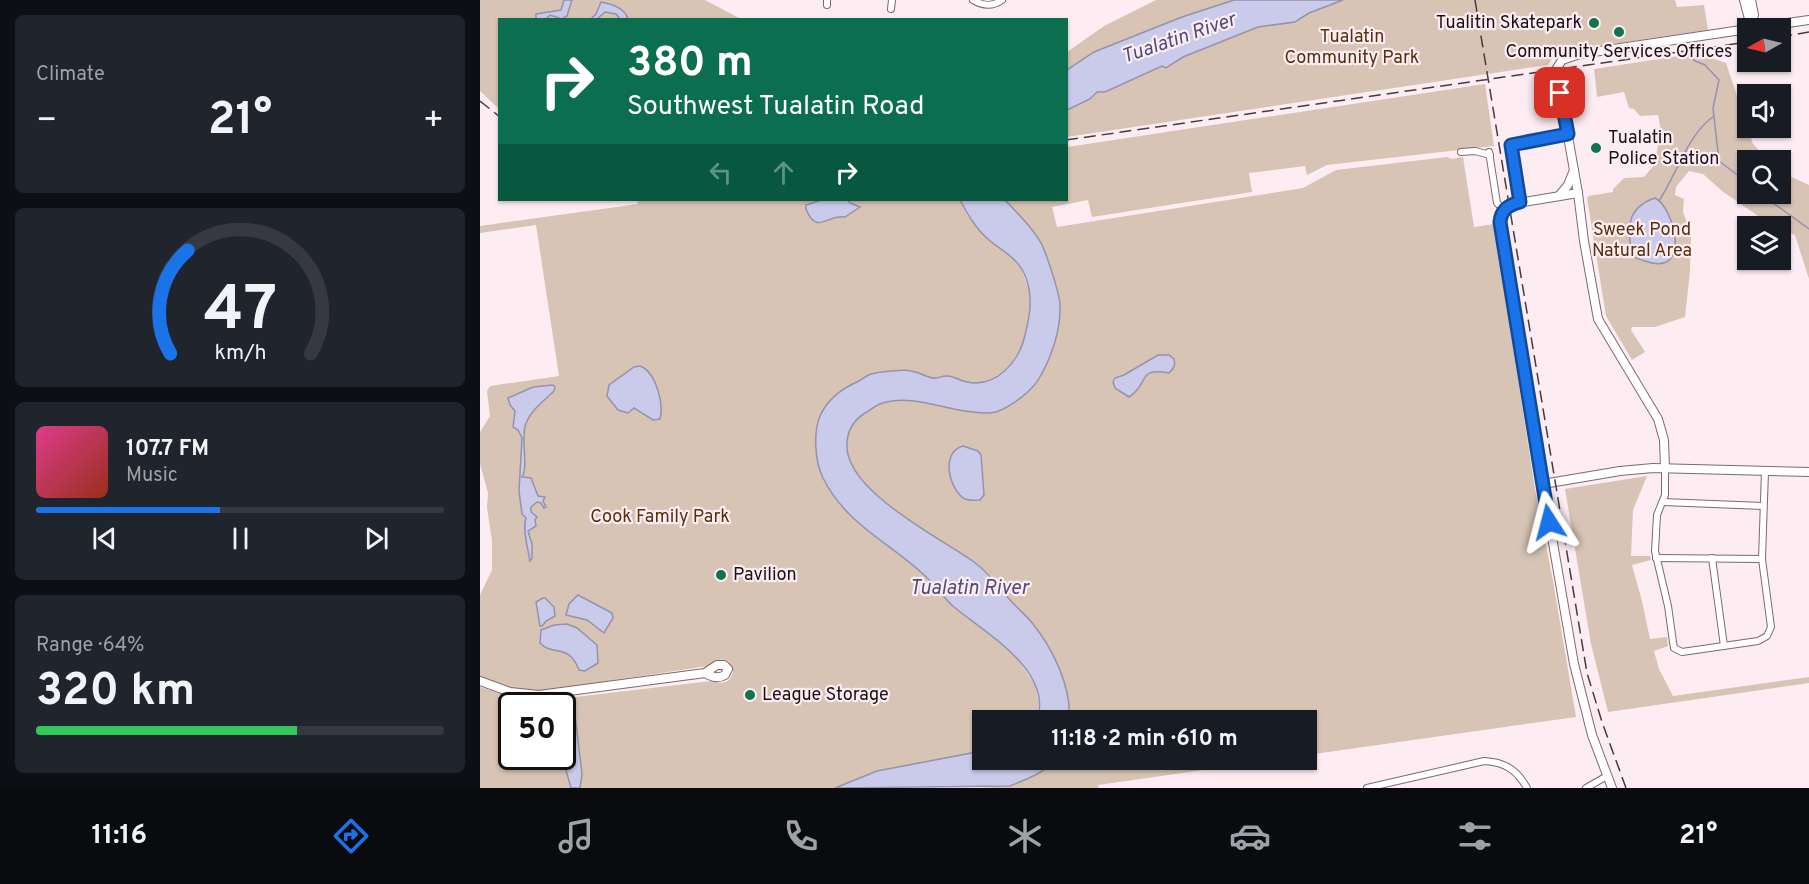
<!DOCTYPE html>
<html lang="en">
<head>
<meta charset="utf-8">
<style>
  :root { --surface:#171b24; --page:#20242c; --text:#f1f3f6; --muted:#9ea1a6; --line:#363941; --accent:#1a73e8 }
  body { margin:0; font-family:Overpass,sans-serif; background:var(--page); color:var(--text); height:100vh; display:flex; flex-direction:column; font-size:22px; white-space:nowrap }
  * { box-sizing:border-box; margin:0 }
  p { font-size:20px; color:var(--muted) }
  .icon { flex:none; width:33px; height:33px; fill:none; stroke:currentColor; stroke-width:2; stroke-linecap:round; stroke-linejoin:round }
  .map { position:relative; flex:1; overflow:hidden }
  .panel { display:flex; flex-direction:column; gap:15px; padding:15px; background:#0d0f14; width:480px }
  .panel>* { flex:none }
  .guide { position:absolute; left:18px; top:18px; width:570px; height:183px; border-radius:0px; box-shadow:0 2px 4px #0004; background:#0b6e4f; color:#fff; overflow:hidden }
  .needle { width:39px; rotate:262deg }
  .fabs { position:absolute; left:1257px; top:18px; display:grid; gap:12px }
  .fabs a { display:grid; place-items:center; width:54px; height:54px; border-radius:0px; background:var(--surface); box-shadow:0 2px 4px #0004; font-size:30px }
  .speed { position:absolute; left:18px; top:692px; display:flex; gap:12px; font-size:30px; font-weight:700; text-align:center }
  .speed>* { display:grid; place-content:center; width:78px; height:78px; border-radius:50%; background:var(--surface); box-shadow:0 2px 4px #0004; line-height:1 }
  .speed .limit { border:3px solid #111; border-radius:9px; background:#fff; color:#111 }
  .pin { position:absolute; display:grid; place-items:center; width:51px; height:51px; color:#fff; margin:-26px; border-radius:12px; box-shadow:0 3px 9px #0006 }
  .me { position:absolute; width:66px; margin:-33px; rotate:351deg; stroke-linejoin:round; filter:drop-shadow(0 0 4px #0008) }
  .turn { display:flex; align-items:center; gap:21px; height:126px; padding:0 30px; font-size:27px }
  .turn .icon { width:78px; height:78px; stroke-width:2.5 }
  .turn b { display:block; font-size:42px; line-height:51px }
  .lanes { display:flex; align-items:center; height:57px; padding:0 30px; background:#0003; justify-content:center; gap:30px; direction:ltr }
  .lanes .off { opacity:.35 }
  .big { font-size:45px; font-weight:700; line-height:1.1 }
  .panel .widget { flex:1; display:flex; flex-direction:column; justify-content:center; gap:9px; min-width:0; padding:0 21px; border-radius:9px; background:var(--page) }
  .panel .dial { align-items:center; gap:0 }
  .dial svg { height:156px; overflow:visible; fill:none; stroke:var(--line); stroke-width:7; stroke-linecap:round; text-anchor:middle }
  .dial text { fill:var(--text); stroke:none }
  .song { display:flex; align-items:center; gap:18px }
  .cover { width:72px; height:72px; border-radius:9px; background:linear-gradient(135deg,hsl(330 70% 55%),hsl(10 70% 35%)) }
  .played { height:6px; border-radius:3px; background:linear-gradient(90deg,var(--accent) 45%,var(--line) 45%) }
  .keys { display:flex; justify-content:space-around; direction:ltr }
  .heat { display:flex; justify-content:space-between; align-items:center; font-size:33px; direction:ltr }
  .charge { height:9px; border-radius:4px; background:linear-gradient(90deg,#34c759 64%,var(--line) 0) }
  .trip { position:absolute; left:492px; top:710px; width:345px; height:60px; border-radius:0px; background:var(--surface); box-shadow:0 2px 4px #0004; font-weight:700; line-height:60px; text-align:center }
  .dock { display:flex; height:96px; justify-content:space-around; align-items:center; background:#090b0e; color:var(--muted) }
  .dock .icon { width:42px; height:42px }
  .dock .active { color:var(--accent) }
  .dock b { font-size:27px; color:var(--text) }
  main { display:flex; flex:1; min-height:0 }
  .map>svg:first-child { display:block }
  .green { fill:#d7c4b5; fill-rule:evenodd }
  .water { fill:#cacaea; stroke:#9592aa; stroke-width:1.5 }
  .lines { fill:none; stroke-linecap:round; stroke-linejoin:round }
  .stream { stroke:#9592aa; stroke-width:1.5 }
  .minor-casing { stroke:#7f6771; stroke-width:8 }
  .tertiary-casing { stroke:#7f6771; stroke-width:10 }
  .secondary-casing { stroke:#7f6771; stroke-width:10 }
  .minor { stroke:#fff; stroke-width:6 }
  .tertiary { stroke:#fff; stroke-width:8 }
  .secondary { stroke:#fff; stroke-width:8 }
  .rail { stroke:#463b3f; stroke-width:1.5; stroke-dasharray:12 6; stroke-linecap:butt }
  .route-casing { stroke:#114b97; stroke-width:15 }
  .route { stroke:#1a73e8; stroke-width:10 }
  .poi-dot { fill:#10744c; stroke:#fdedf3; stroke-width:2 }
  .labels { text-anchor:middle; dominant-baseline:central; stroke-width:4.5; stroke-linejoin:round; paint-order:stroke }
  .poi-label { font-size:18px; fill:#191013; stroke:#fdedf3; text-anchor:start }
  .park-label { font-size:18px; fill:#57300b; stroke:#fdedf3 }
  .water-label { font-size:20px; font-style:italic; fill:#4f4c7a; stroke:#fdedf3 }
</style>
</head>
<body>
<main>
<section class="panel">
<div class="widget"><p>Climate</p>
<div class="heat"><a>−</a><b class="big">21°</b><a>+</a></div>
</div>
<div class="widget dial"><svg viewBox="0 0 100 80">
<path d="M14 69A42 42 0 1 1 86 69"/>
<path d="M14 69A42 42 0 0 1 23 16" stroke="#1a73e8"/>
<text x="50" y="56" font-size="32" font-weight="700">47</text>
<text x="50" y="72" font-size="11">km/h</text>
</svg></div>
<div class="widget">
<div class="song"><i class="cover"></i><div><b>107.7 FM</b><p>Music</p></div></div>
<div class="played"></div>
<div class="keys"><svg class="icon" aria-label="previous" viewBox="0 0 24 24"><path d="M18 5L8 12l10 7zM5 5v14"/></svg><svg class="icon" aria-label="pause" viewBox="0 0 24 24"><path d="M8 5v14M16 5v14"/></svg><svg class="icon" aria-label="next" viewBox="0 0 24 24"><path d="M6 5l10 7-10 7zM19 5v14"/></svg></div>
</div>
<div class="widget"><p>Range · 64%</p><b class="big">320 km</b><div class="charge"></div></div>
</section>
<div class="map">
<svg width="1329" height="788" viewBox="0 0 1329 788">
  <rect width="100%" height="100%" fill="#fdedf3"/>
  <!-- green -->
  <g class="green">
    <polygon points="0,0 225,0 261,19 20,20 19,109 0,91"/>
    <polygon points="676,0 754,0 702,17 614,52 587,70 587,52 624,26"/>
    <polygon points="863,0 1195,0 1197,7 1224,5 1228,30 1085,51 1072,59 1068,65 587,137 587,110 610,99 617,92 625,92 683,66 686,68 703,57 778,27 815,22 829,13"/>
    <polygon points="1218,53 1246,63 1273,144 1289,160 1268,160 1268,194 1300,194 1301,172 1329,185 1329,279 1315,235 1301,229 1300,226 1291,225 1242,191 1223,174 1209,171 1196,187 1195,195 1204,199 1203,212 1211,233 1210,271 1205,317 1175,327 1152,327 1151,330 1165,352 1152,360 1126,316 1107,198 1109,196 1133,192 1133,189 1144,178 1164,177 1174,165 1181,131 1178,115 1160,116 1154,109 1149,108 1144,92 1117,97 1114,69"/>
    <path d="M 1005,84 L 1014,146 L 847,165 L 827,175 L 825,166 L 769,173 L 772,192 L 612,217 L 608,200 L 572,207 L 577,227 L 823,188 L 856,170 L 967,157 L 972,159 L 983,157 L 994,227 L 1014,224 L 1055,489 L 1073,581 L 1096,717 L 827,755 L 826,720 L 589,720 L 588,697 L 571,651 L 514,579 L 494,562 L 439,528 L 392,491 L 371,466 L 366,445 L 345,406 L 339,419 L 337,434 L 349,489 L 379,524 L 443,573 L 472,605 L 516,638 L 534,654 L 555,685 L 559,703 L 557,720 L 502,720 L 502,751 L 397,771 L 355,788 L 0,788 L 0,687 L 34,698 L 61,701 L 231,681 C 242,684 251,684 253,671 L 249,662 C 240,656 236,662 228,666 L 62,691 L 33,688 L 0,676 L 0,595 L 12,570 L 12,541 L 7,507 L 8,493 L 0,464 L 0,432 L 10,416 L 7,391 L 10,386 L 79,376 L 56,225 L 0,233 L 0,226 L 158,204 L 157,200 L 480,200 L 488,216 L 510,241 L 526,251 L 541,267 L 549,291 L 551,310 L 543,343 L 529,368 L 511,379 L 524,377 L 544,344 L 552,310 L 553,231 L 525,200 L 586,200 L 587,147 ZM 32,705 L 82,705 L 82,756 L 32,756 Z"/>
    <polygon points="1167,476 1153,510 1151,556 1170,556 1171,560 1152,565 1162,601 1170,639 1187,637 1188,646 1174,651 1179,669 1193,696 1329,677 1329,683 1128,712 1111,644 1085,489"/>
    <polygon points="576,759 801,759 618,785 619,788 497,788 531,786 570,766"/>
  </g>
  <!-- water -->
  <g class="water">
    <polygon points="84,0 92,0 87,16 82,19 70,15 66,19 56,19 56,14 81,10"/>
    <polygon points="754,0 863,0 829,13 815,22 778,27 703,57 686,68 682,66 625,92 617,92 610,99 587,110 587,70 614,52 702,17"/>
    <path d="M 121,2 C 132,4 145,8 148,19 L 140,19 L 136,14 L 125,12 L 117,19 L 111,19 L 116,14 Z"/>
    <path d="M 1175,198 C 1194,207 1213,278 1165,261 C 1160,259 1157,259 1152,256 C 1148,229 1145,208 1175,198 Z"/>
    <path d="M 341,200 L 368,200 L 370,203 L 380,207 L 365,217 C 347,214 337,236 326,209 L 326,205 Z"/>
    <path d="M 480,200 L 525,200 C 538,214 553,228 562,245 C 567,256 580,294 580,306 C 581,328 572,356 561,375 C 554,390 532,406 516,412 C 505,415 496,412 485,411 C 459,407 427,394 400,404 C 395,406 390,410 385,413 C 374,420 368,429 367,442 C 362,490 461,538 494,562 C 509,573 519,587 531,601 C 538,609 547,616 553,624 C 573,649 592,688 589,720 L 557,720 C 574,671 504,632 474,607 C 463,598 455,584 443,574 C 407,541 366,524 343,478 C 335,462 333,433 340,416 C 347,400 363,388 379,381 C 383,379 387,375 391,374 C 398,372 424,369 431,371 C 439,372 446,377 453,378 C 458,379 461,376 466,376 C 473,375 480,381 487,382 C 517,388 539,361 545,335 C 550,315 553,298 546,278 C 539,258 523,252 509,240 C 496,229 488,215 480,200 Z"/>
    <path d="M 678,355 L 689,355 L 694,359 C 696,365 694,369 689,373 C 656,367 670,384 649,397 L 635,388 L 633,382 L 635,378 L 644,375 Z"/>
    <path d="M 160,366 C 176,372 184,404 180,419 L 173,420 L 154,408 L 148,413 L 138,410 L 127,396 L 129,385 L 154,367 Z"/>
    <path d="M 73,385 L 75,387 L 74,391 C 64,401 52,409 46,423 C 40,436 49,467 42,477 L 51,478 L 58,496 L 65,497 L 63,501 L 66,507 L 64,508 L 61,503 L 57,502 L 51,507 L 51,512 L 57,517 L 55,520 L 56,526 L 48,531 L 52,544 L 52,558 L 50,561 C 48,549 42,528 46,518 L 42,514 L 39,491 L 42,438 L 38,430 L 33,427 L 35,411 L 30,405 L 28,398 L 53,387 Z"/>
    <path d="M 483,446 L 498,451 L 501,455 L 504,495 L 500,500 C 495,500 490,501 485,499 C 469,490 460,452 483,446 Z"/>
    <polygon points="98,595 132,613 133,618 124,633 107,620 86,615 89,604"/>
    <polygon points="63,598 65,598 74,607 75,616 66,621 62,626 60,626 56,602"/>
    <path d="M 87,624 L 97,628 L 117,645 L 118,663 L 105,671 L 99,670 C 88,642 73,657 60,643 L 61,630 L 74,625 Z"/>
    <polygon points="82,696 90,698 94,707 102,774 100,788 91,788 82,756 85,746 82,705 71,705"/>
    <path d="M 502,751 L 502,759 L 576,759 C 564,773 547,779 530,786 L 355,788 L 397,771 Z"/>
  </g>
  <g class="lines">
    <!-- stream -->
    <g class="stream">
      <polyline points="1208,55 1215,61 1225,65 1239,80 1233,108 1239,161 1268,183"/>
      <polyline points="1281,194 1329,229"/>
      <path d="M 1179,201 C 1197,174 1207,135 1234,116"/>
    </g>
    <defs>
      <g id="minor">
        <polyline points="347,0 347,5"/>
        <path d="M 493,0 C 503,6 512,7 522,0"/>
        <polyline points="411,9 412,0"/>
        <polyline points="981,152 995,151 1010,155"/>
        <polyline points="1009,152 1017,203 1024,210"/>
        <polyline points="1040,203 1031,145 1088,134"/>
        <polyline points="1185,468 1185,495 1177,515 1175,551 1188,606 1193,642 1194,648 1202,652 1278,641 1287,636 1291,627 1282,559 1285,471"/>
        <polyline points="1183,502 1283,506"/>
        <polyline points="1176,558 1282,559"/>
        <polyline points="1232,558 1244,646"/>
        <path d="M 887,788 L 1004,761 C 1025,762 1037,770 1047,788"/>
        <polyline points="1106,788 1127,776"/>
      </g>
      <g id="tertiary">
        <polyline points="1098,193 1104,241 1118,319 1178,419 1184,440 1185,468"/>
        <polyline points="1063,484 1140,471 1173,468 1329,472"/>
        <path d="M 0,681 L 30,692 L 59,695 L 225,673 C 232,677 238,679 245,675 L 248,669 L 244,665 L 237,665 L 225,673"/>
      </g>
      <g id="secondary">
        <polyline points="1264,0 1269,19 1276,28"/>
        <polyline points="1271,0 1274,15"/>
        <polyline points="1272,28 1329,20"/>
        <polyline points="1079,196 1088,185 1094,170"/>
        <polyline points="1132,788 1112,735 1094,664 1069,520 1020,219 1024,210 1032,204 1098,193 1077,74 1077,68 1082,60 1100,54 1268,29"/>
      </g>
    </defs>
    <!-- minor casing -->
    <use href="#minor" class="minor-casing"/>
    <!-- tertiary casing -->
    <use href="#tertiary" class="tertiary-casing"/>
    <!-- secondary casing -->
    <use href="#secondary" class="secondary-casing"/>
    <!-- minor -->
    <use href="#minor" class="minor"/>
    <!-- tertiary -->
    <use href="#tertiary" class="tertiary"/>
    <!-- secondary -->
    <use href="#secondary" class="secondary"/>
    <!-- rail -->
    <g class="rail">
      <polyline points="995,0 1107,673 1122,722 1146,788"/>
      <polyline points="1300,37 1329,32"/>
      <polyline points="0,101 20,117"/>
      <polyline points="586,140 1268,42"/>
    </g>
  </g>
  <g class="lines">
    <defs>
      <path id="route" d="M 1069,522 L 1020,222 C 1021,210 1028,205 1040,202 L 1031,145 L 1088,134 L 1080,93"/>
    </defs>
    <!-- route casing -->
    <use href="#route" class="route-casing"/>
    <!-- route -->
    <use href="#route" class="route"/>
  </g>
  <!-- markers -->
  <g class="poi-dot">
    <circle cx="1114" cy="23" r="6"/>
    <circle cx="1139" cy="32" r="6"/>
    <circle cx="1116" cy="148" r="6"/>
    <circle cx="241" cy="575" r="6"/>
    <circle cx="270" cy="695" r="6"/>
  </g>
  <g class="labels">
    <!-- poi labels -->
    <g class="poi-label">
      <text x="1102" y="23" text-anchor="end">Tualitin Skatepark</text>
      <text x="1139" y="52" text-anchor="middle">Community Services Offices</text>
      <text x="1128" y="138">Tualatin<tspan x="1128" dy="21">Police Station</tspan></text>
      <text x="253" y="575">Pavilion</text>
      <text x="282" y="695">League Storage</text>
    </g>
    <!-- park labels -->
    <g class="park-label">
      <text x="872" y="37">Tualatin<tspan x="872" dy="21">Community Park</tspan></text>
      <text x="1162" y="230">Sweek Pond<tspan x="1162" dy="21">Natural Area</tspan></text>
      <text x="180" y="517">Cook Family Park</text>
    </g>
    <!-- water labels -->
    <g class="water-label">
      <text transform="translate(699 39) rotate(-19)">Tualatin River</text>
      <text x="489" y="589">Tualatin River</text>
    </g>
  </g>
</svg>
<div class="fabs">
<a><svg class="needle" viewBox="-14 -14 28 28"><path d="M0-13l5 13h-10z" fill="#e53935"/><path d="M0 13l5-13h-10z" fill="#9ea1a6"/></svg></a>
<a><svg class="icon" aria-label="sound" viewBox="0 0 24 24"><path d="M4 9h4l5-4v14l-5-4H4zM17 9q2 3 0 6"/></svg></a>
<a><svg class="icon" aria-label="search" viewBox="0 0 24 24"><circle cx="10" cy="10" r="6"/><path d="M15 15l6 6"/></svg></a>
<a><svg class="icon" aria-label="layers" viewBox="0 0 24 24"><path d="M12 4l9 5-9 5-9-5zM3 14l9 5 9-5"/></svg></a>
</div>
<div class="speed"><div class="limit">50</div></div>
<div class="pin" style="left:1080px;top:93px;background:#d93025"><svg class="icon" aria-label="arrive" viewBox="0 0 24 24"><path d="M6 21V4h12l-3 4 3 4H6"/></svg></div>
<svg class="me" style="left:1069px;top:522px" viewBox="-20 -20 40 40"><path d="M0-17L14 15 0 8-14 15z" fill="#1a73e8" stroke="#fff" stroke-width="4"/></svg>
<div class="trip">11:18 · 2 min · 610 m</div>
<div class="guide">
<div class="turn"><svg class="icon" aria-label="right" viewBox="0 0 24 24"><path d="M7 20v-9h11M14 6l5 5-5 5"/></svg><div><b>380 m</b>Southwest Tualatin Road</div></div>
<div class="lanes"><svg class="icon off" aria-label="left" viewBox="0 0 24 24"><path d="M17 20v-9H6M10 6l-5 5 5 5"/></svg><svg class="icon off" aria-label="ahead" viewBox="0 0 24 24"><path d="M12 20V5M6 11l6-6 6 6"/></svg><svg class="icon" aria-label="right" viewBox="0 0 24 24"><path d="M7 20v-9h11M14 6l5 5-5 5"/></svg></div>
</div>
</div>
</main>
<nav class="dock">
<b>11:16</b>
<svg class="icon active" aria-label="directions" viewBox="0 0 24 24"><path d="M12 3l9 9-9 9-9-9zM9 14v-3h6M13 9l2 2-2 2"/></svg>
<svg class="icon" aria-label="music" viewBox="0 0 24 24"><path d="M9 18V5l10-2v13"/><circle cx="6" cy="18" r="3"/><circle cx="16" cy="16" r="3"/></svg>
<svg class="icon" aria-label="phone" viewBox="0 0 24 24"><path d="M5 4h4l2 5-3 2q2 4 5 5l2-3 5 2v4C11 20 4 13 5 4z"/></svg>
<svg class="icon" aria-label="climate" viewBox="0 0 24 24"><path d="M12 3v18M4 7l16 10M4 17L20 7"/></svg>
<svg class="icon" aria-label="car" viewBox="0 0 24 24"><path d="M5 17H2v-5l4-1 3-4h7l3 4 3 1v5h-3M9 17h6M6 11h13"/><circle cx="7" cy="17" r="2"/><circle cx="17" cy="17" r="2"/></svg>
<svg class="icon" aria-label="filters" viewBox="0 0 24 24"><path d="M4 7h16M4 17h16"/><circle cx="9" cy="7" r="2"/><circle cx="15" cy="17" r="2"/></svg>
<b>21°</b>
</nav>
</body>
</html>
